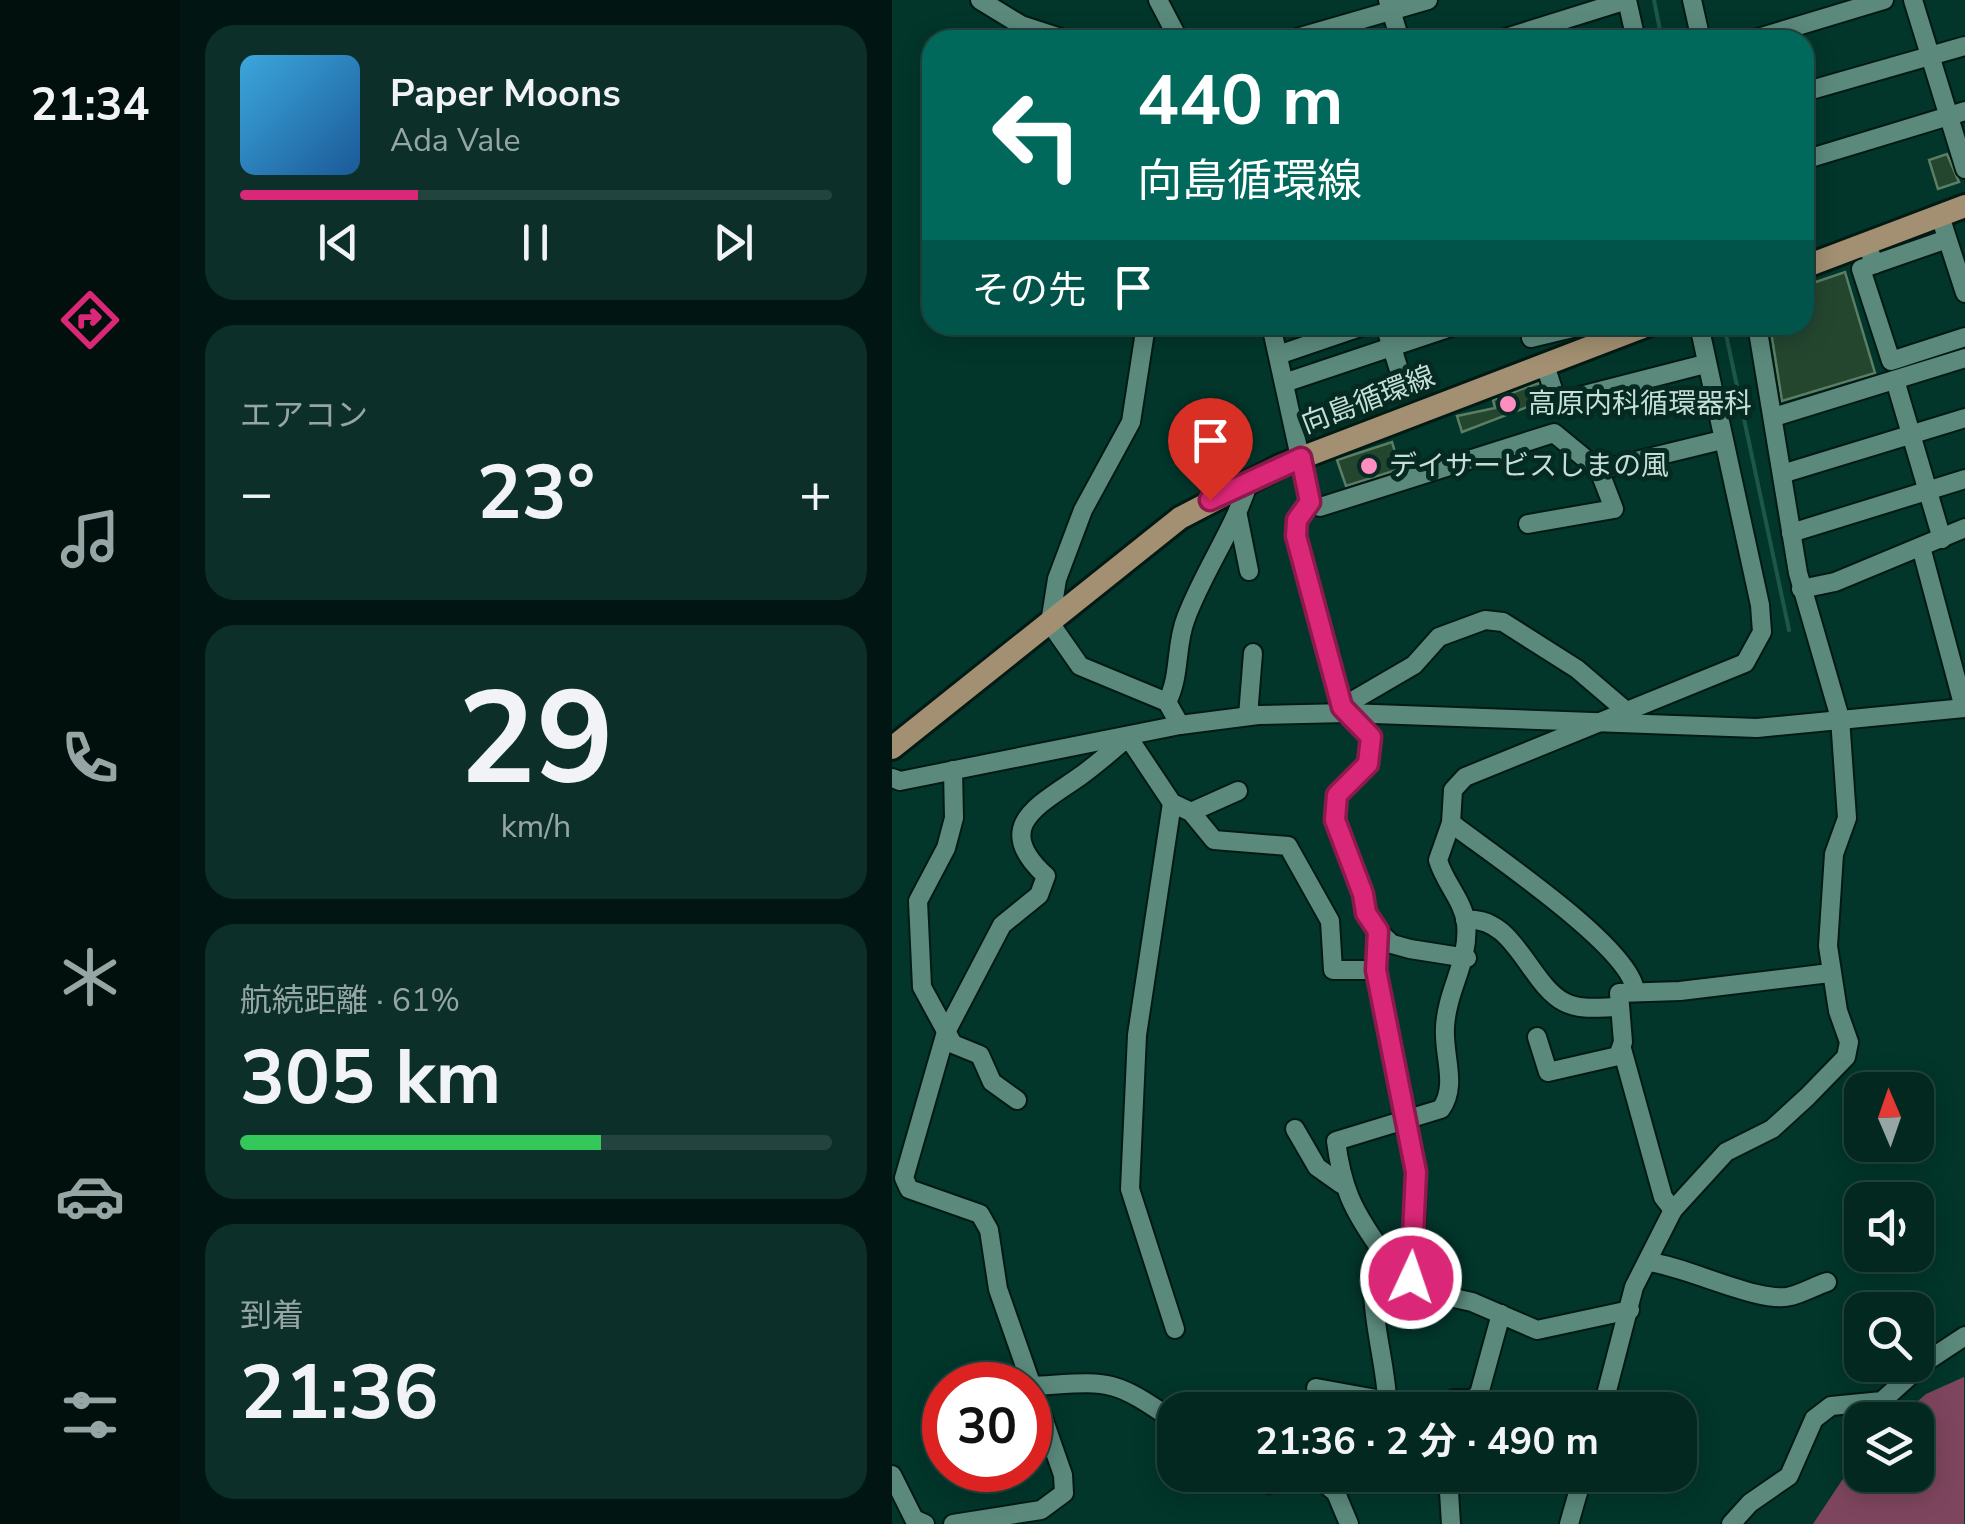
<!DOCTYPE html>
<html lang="ja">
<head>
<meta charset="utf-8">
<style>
  :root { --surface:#022820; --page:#0c3029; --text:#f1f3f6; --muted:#96a6a5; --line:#23443e; --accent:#db2777 }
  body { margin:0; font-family:"Nunito Sans","Noto Sans JP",sans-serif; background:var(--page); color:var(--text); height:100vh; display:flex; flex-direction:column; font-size:38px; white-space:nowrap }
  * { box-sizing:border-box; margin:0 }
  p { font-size:32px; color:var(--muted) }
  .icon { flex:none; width:55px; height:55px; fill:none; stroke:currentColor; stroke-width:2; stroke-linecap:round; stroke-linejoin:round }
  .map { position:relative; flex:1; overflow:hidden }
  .panel { display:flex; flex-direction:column; gap:25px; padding:25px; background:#011612; width:712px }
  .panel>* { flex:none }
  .hud { position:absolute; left:30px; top:30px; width:892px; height:305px; border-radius:30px; box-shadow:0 5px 25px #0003,0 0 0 2px var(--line); background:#00695c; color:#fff; overflow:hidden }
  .needle { width:65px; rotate:358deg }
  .controls { position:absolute; left:952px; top:1072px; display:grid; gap:20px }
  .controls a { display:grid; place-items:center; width:90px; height:90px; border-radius:20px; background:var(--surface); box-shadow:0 5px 25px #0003,0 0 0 2px var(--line); font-size:50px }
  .speed { position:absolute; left:30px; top:1362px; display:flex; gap:20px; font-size:50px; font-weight:700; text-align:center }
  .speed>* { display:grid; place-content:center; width:130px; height:130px; border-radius:50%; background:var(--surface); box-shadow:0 5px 25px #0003,0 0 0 2px var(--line); line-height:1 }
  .speed .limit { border:15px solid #d22; background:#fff; color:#111 }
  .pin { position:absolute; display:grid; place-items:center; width:85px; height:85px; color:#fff; margin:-102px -42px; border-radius:50% 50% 50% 0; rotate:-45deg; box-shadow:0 0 10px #0007 }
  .pin .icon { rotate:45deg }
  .me { position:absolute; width:110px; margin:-55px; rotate:3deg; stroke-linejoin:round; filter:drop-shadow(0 0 8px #0008) }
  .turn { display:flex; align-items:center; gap:35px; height:210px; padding:0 50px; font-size:45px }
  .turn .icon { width:130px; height:130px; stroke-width:2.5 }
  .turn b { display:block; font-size:70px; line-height:85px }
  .then { display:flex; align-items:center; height:95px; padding:0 50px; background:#0003; gap:20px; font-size:38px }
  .big { font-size:75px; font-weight:700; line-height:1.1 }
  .panel .tile { flex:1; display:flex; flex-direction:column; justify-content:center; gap:15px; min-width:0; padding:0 35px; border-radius:30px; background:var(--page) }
  .panel .dial { align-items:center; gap:0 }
  .dial b { font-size:130px; line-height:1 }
  .song { display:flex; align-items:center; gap:30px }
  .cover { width:120px; height:120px; border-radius:15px; background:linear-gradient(135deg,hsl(200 70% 55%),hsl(210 70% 35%)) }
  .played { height:10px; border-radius:5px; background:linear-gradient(90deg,var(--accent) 30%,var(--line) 30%) }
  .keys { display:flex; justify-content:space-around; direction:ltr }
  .heat { display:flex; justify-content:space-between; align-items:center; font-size:55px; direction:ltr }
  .charge { height:15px; border-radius:8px; background:linear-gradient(90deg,#34c759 61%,var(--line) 0) }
  .trip { position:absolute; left:265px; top:1392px; width:540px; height:100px; border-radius:30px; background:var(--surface); box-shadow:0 5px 25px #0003,0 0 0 2px var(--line); font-weight:700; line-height:100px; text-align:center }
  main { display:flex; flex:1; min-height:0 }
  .dock { display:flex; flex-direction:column; width:180px; justify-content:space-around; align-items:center; background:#01100d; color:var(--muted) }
  .dock .icon { width:70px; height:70px }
  .dock .on { color:var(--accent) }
  .dock b { font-size:45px; color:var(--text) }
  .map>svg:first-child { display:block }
  .forest { fill:#7e465e }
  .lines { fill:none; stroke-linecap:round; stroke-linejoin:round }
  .stream { stroke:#1c5749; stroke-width:4 }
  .building { fill:#24462f; stroke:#5b7e65; stroke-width:2.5 }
  .minor-casing { stroke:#031a14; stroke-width:22 }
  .major-casing { stroke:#031a14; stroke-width:28 }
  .minor { stroke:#5b8a7c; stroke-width:18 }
  .major { stroke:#a39072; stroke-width:22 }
  .route-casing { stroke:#8e194d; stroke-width:25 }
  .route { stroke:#db2777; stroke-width:18 }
  .poi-dot { fill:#fd8ebf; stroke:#052a21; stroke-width:4 }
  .labels { text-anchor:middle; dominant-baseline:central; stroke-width:10; stroke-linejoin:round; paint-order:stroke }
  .street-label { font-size:28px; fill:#c6ded6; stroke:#052a21 }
  .poi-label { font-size:28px; fill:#c6ded6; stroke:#052a21; text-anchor:start }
</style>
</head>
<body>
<main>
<nav class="dock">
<b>21:34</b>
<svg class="icon on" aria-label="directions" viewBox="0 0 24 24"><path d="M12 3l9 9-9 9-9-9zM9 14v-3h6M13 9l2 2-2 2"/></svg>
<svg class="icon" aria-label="music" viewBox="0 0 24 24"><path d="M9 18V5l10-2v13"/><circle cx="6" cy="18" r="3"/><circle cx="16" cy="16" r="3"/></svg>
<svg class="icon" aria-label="phone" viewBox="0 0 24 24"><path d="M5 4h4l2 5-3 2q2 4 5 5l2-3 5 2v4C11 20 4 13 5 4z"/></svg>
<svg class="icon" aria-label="climate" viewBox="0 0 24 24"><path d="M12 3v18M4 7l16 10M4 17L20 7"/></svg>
<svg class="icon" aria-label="car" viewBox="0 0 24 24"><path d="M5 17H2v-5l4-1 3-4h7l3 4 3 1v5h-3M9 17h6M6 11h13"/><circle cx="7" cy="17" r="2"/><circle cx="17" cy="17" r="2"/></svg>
<svg class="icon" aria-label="filters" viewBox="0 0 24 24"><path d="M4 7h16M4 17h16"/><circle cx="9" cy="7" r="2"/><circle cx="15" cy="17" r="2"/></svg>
</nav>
<section class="panel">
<div class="tile">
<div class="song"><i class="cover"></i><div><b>Paper Moons</b><p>Ada Vale</p></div></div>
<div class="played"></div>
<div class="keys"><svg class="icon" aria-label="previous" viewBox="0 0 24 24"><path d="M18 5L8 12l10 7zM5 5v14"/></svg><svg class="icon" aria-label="pause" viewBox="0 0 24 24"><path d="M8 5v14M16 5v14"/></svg><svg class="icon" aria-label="next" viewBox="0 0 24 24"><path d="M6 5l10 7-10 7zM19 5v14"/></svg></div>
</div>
<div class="tile"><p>エアコン</p>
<div class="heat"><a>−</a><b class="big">23°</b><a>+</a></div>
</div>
<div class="tile dial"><b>29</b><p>km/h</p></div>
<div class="tile"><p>航続距離 · 61%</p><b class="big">305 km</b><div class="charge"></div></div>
<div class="tile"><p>到着</p><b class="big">21:36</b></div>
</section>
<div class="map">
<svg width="1073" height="1524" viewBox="0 0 1073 1524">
  <rect width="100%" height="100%" fill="#02362b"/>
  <!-- forest -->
  <polygon class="forest" points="1072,1377 1072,1524 921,1524 970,1450 970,1475 1025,1475 1025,1420 1004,1420 1034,1394"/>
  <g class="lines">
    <!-- stream -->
    <g class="stream">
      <polyline points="762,0 770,40"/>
      <polyline points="832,325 897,630"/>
    </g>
  </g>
  <!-- building -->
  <g class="building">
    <polygon points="1055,154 1067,182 1046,189 1037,160"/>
    <polygon points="953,272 983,373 890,401 878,325 912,325 912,286"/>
    <polygon points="535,366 542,387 517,395 513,380 519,370"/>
    <polygon points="646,383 651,401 570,432 565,416 603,408 601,400"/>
    <polygon points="500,442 508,469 454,486 445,460"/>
  </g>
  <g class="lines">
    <defs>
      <g id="minor">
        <polyline points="88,0 129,25 175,40"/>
        <polyline points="266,0 287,40"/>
        <polyline points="496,0 508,40"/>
        <polyline points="735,0 744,40"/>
        <polyline points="800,0 809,40"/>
        <polyline points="1021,0 1073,169"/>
        <polyline points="398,40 536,0"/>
        <polyline points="607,40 735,0"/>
        <polyline points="859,40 992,0"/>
        <polyline points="912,92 1073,46"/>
        <polyline points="912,160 1073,111"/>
        <polyline points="1048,216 1073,293"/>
        <polyline points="974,244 983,264 969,269 999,361 1073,337"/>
        <polyline points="983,264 1055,239"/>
        <polyline points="254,325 239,422 191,510 165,579 158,623 188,666 275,702 288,725"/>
        <polyline points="379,325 418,503 405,520 404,536 450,707 479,737 477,764 445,795 443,820 471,893 474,913 486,931 500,944 518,949 575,958"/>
        <polyline points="493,325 507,370"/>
        <polyline points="639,338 693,325"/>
        <polyline points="386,355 474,325"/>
        <polyline points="653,365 665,402 813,364"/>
        <polyline points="1003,380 1050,539"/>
        <polyline points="392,383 565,325"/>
        <polyline points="882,417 1073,358"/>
        <polyline points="707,470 830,440"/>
        <polyline points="893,473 1073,418"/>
        <polyline points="418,503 428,507 662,433 707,470 722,509 636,524"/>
        <polyline points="346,516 357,571"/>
        <polyline points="899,533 1073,479"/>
        <polyline points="1029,547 1072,708"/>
        <polyline points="909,589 943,582 1073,528"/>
        <path d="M 275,702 C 289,675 283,645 294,618 C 312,570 342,530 357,481"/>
        <polyline points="450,707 522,665 547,637 593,620 611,622 685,669 733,710"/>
        <polyline points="356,716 361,653"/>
        <polyline points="61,770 62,818 54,848 26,901 30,987 61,1044 88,1055 100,1082 125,1100"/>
        <polyline points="0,778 8,781 288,725 366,715 455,713 865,728 1073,708"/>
        <polyline points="280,803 245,1035 238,1189 283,1329"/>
        <polyline points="299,812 346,791"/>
        <path d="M 559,823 C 598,853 740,948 743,991"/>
        <path d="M 573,920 C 622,914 637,984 672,1002 C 689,1011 709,1007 727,1007"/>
        <polyline points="486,931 484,970 525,1172 522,1289 580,1302 645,1330 738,1310"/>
        <polyline points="645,1037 656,1072 726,1056 731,1042 727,993 788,991 938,973"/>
        <polyline points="730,1049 771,1197 781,1210"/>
        <polyline points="403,1129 425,1167 449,1184"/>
        <path d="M 487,1247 C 471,1295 492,1349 495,1398"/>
        <path d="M 520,1253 L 487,1247 C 460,1209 450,1187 444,1141 L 549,1109 C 566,1085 551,1056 553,1027 C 555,989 578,961 574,923 C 571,900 552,882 546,860 L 559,823 L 561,790 L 573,777 L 853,663 L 870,632 L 868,605 L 807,325"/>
        <path d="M 756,1262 C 795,1266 869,1305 899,1296 C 911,1293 923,1286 935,1282"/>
        <path d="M 139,1386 C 216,1382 218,1376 282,1421"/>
        <polyline points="424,1388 545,1410"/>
        <polyline points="551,1410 562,1399 580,1399 587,1394 609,1314"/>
        <polyline points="710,1410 742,1287 781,1210 834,1152 880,1129 915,1097 954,1057 957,1042 946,1011 936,946 942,854 955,818 948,718 906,573 865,325"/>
        <polyline points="0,1475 22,1519 33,1524"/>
        <polyline points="355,1475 377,1484 400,1475"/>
        <polyline points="423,1475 444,1493 457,1524"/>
        <polyline points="556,1475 559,1524"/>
        <path d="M 61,1524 L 149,1510 L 172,1493 L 171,1475 L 106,1289 L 97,1230 L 88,1214 L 17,1189 L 12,1178 L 54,1032 L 110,925 L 147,895 L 154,876 C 100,827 145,806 187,777 C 204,765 220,751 236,737 L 280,803 L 299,812 L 322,840 L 396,846 L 438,921 L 441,970 L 484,970"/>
        <polyline points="677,1524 691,1475"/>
        <polyline points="839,1524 858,1503 897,1476 922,1419 939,1406 990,1401 1032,1363 1073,1336"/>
      </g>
      <g id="major">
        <polyline points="912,267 1073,206"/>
        <polyline points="0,748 288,518 388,466 756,325"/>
      </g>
    </defs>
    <!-- minor casing -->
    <use href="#minor" class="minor-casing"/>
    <!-- major casing -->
    <use href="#major" class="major-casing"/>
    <!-- minor -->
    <use href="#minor" class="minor"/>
    <!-- major -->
    <use href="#major" class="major"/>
  </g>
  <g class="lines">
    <defs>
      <polyline id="route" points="318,500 409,458 418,502 405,520 404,536 450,707 479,737 476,764 445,795 443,820 471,894 474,913 486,931 484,970 524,1172 519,1278"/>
    </defs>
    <!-- route casing -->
    <use href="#route" class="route-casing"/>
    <!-- route -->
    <use href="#route" class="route"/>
  </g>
  <!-- markers -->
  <g class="poi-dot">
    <circle cx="616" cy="404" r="10"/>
    <circle cx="477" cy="466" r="10"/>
  </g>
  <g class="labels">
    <!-- street labels -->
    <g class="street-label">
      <text transform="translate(476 400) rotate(-21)">向島循環線</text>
    </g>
    <!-- poi labels -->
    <g class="poi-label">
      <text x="636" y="404">高原内科循環器科</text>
      <text x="497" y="466">デイサービスしまの風</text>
    </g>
  </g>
</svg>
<div class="controls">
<a><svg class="needle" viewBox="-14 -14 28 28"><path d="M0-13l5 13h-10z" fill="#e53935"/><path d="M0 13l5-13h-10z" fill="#96a6a5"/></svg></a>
<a><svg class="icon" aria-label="sound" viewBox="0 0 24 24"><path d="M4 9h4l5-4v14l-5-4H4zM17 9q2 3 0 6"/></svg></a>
<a><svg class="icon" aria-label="search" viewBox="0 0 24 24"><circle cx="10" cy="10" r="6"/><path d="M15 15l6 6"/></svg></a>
<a><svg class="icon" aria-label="layers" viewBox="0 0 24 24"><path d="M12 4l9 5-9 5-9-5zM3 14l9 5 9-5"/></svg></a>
</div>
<div class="speed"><div class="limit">30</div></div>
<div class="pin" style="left:318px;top:500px;background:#d93025"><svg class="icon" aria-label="arrive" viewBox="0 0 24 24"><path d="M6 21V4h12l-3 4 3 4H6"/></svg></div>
<svg class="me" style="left:519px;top:1278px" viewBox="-20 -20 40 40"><circle r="17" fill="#db2777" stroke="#fff" stroke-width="3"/><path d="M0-11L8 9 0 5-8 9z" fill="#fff"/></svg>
<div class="trip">21:36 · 2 分 · 490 m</div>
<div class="hud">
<div class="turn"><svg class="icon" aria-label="left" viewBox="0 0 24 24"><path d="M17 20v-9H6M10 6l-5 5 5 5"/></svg><div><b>440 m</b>向島循環線</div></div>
<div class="then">その先<svg class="icon" aria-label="arrive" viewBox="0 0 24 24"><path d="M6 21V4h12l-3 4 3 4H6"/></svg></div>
</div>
</div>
</main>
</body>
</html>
